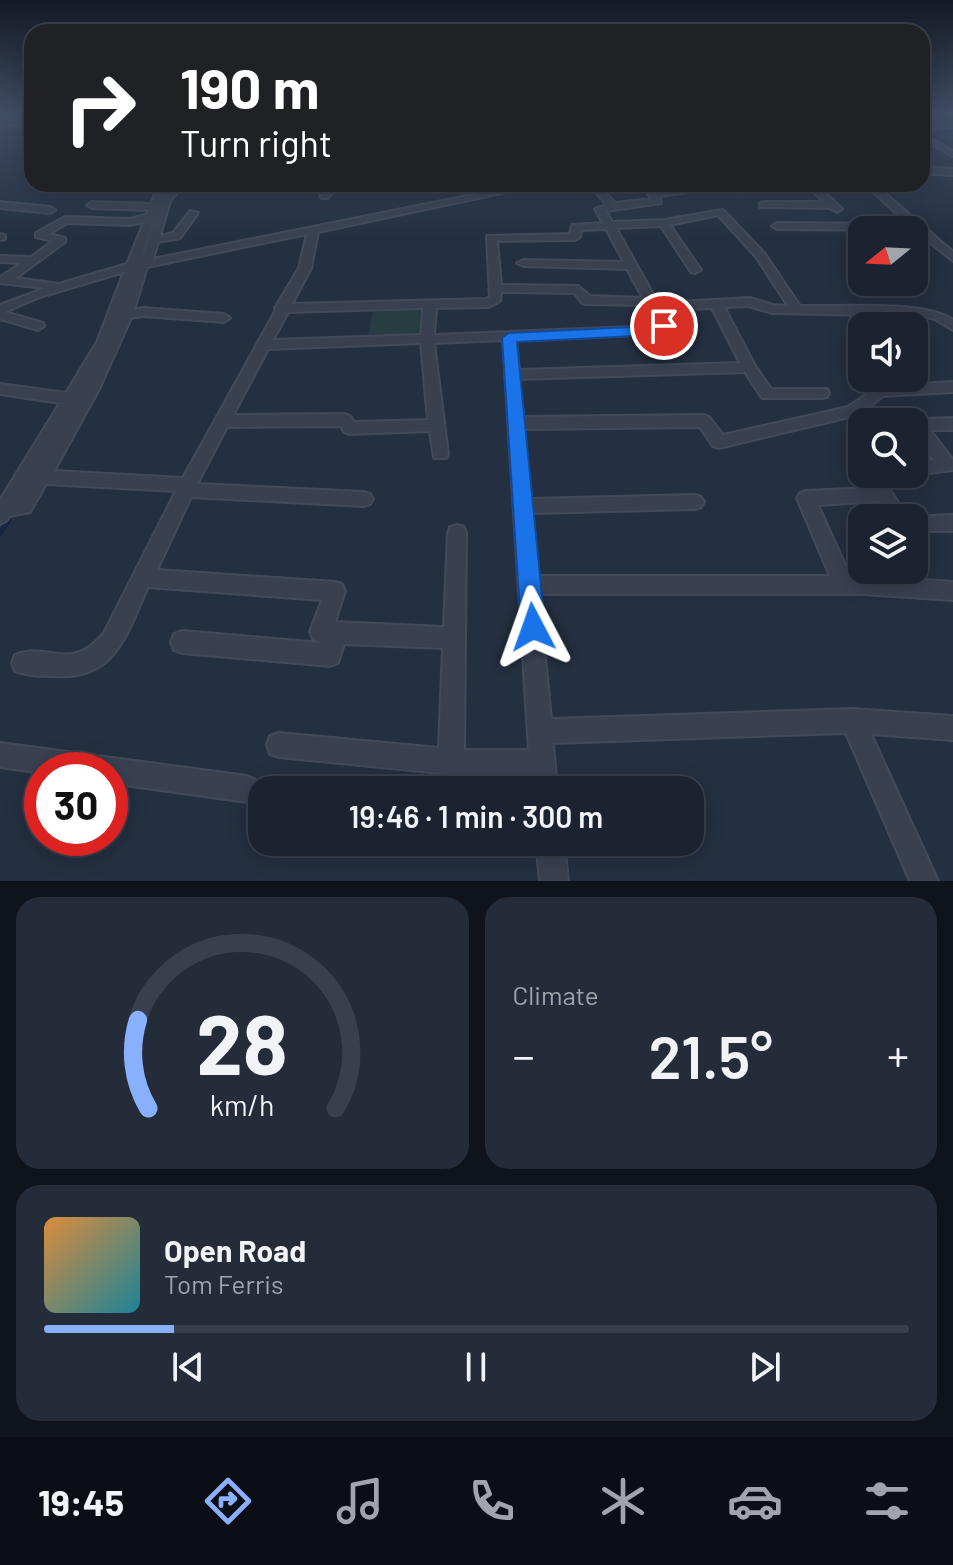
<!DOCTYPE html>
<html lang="en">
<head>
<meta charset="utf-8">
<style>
  :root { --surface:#1b2331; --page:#242b39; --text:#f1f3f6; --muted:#a0a4ab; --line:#39404d; --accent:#89b0fc }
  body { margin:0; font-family:Barlow,sans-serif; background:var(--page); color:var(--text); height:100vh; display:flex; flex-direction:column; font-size:30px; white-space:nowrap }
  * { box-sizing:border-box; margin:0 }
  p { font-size:26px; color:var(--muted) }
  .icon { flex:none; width:44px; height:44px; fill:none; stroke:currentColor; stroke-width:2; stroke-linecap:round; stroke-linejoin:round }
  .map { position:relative; height:881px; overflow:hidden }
  .panel { display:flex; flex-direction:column; gap:16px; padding:16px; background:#0f131b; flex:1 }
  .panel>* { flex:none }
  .top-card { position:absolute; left:24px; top:24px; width:906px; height:168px; border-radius:24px; box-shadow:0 4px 20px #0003,0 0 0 2px var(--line); background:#202124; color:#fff; overflow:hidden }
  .needle { width:52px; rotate:252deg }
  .controls { position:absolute; left:848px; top:216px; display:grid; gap:16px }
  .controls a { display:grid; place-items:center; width:80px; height:80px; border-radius:16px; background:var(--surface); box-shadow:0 4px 20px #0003,0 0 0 2px var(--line); font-size:40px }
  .speed { position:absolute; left:24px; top:752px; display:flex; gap:16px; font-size:40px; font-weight:700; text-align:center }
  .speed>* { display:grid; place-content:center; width:104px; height:104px; border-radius:50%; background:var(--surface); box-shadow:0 4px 20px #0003,0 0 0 2px var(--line); line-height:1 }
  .speed .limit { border:12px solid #d22; background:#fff; color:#111 }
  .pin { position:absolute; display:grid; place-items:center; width:68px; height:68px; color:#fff; margin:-34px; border:4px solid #fff; border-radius:50%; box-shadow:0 2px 8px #0007 }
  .me { position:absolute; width:88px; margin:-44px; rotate:356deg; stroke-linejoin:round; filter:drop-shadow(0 0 6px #0008) }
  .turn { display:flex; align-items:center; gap:28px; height:168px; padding:0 24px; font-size:36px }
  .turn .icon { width:104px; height:104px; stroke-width:2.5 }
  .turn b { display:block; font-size:56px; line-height:68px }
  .big { font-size:60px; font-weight:600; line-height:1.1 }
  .panel .card { flex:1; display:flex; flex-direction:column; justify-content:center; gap:12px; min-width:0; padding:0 28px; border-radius:24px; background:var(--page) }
  .panel .dial { align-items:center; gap:0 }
  .dial svg { height:208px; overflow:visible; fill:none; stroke:var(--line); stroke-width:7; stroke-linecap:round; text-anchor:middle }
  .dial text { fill:var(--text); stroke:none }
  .song { display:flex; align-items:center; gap:24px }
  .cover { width:96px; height:96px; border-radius:12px; background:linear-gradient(135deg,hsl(30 70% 55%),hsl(190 70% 35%)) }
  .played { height:8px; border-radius:4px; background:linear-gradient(90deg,var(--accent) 15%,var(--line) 15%) }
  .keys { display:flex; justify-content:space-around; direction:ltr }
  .heat { display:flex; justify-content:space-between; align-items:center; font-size:44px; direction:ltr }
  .panel .tiles { flex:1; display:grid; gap:16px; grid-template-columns:1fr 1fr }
  .card:last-child { grid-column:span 2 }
  .trip { position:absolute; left:248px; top:776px; width:456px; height:80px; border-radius:24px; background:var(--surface); box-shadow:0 4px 20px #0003,0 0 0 2px var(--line); font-weight:600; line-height:80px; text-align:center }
  .tabs { display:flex; height:128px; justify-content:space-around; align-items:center; background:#0b0e14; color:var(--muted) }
  .tabs .icon { width:56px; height:56px }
  .tabs .active { color:var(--accent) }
  .tabs b { font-size:36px; color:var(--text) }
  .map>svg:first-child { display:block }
  .green { fill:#263d42 }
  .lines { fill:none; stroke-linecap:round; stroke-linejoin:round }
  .stream-far1 { stroke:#172540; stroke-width:2 }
  .stream { stroke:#172540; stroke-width:5 }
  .minor-casing { stroke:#424a5a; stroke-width:4 }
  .minor { fill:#394151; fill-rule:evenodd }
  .wall { fill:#3f4c5f }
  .building { fill:#4c586b; stroke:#5c687a; stroke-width:2 }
  .route { fill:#1a73e8; stroke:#114b97; stroke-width:2 }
</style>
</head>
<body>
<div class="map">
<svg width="953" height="881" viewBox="0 0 953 881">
  <rect width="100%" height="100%" fill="#242f41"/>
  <!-- green -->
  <polygon class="green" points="420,309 419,336 368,338 373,310"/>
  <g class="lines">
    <!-- stream-far1 -->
    <polyline class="stream-far1" points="163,199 169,184"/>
    <!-- stream -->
    <polyline class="stream" points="0,534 13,512"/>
    <defs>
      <g id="minor">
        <polygon points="32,120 32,124 0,126 0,122"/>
        <rect x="922" y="124" width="31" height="4"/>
        <polygon points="922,134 953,151 953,156 922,139"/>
        <polygon points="922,167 953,169 953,175 922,173"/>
        <path d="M 159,184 L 167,184 L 162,199 L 176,184 L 185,184 L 170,201 L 160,236 L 173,233 L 190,211 L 198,213 L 180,238 L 158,242 L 153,259 L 527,184 L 544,184 L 318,232 L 311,268 L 292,304 L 486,299 L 490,297 L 487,236 L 570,234 L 572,225 L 603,223 L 595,209 L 607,205 L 589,184 L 598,184 L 615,203 L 652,199 L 648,194 L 653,191 L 699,185 L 702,186 L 702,190 L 659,196 L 661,203 L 606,211 L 612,222 L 664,220 L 723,210 L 765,254 L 800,306 C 838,307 924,300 953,320 L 953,330 L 935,319 L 922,316 L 772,313 L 749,306 L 724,307 L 755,366 L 771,389 L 827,389 L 829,393 L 827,397 L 822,398 L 762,398 L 745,372 L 519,379 L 523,417 L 704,415 L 709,417 L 723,435 L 848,407 L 879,386 L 953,382 L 953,392 L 883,396 L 858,415 L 719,448 L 713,446 L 700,427 L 524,429 L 530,499 L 695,495 L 701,497 L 704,502 L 701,507 L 695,509 L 532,513 L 538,576 L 830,576 L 797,498 L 800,493 L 806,491 L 870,488 L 862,474 L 862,473 L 879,474 L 908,517 L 953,515 L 953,531 L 914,531 L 914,518 L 889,518 L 878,501 L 818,505 L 850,576 L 857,576 L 862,563 L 862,570 L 878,570 L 876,577 L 953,582 L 953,600 L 864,594 L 539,594 L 551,719 L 853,709 L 953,716 L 953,740 L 871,734 L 938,881 L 910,881 L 846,733 L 553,743 L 557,790 L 531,790 L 530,775 L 451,774 L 279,757 L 270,754 L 267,745 L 270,736 L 279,733 L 439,748 L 443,648 L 344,644 L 338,663 L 330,666 L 182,653 L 174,650 L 171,642 L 174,634 L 182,631 L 322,643 L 313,639 L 310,632 L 322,600 L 148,587 C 126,635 116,681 52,676 C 40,676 27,676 15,671 L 12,663 L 15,655 C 50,641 69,674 104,633 L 176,491 L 46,484 L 30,512 L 10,516 L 6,521 L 0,524 L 0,500 L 60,403 L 0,394 L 0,384 L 66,393 L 97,342 L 124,272 L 40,297 L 5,312 L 43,323 L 44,326 L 38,330 L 0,319 L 0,305 L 45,288 L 0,283 L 0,277 L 22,263 L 0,262 L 0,256 L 31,257 L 53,241 L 36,237 L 36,233 L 65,217 L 130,219 L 146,215 L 149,210 L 92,208 L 87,205 L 92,202 L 151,204 ZM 718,215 L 757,258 L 788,306 L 773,305 L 750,298 L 658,303 L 616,228 L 661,226 L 691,272 L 695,273 L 701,270 L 670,225 ZM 156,217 L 141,261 L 140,262 L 155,218 ZM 144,222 L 127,264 L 59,284 L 16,278 L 65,242 L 65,238 L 49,234 L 67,223 L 130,225 ZM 606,229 L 624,262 L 523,260 L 517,263 L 523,266 L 627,269 L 643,298 L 590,296 L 578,286 L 501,285 L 497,241 L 575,240 L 580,237 L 581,230 ZM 307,234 L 299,268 L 275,308 L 276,310 L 183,478 L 54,471 L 99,389 L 131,318 L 143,316 L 224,322 L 230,318 L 224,314 L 143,308 L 134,310 L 147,267 ZM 501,292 L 575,293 L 582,303 L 586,304 L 647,305 L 658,326 L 434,335 L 436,308 L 489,307 L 500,301 ZM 423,308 L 421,335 L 273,340 L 288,312 ZM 712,308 L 740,363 L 519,370 L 516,340 L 663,334 L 668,333 L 670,326 L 662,310 ZM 503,340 L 529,750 L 464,750 L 466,533 L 464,527 L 457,525 L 450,527 L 448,533 L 444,627 L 335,622 L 345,591 L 342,584 L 335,582 L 157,570 L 191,497 L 364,506 L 370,504 L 373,499 L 370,494 L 364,492 L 197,484 L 227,427 L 341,426 L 344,432 L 350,434 L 430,431 L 434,458 L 446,458 L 448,454 L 434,343 ZM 421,343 L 428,420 L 354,422 L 350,416 L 345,414 L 233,415 L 268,349 Z"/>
        <polygon points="330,184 339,184 328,198 322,198 320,196"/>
        <path d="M 721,184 L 751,189 C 741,195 728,192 721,184 Z"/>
        <polygon points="760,184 816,184 842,209 837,212 830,208 760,207 760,203 763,202 824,202 813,191 771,191"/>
        <polygon points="865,184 874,184 953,252 953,261 915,230 777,229 772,226 777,223 908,224"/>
        <polygon points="0,202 50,207 55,210 50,213 0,208"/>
        <polygon points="0,234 5,235 5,239 0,240"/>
        <polygon points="953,418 953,430 930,430 953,460 953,470 914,475 912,474 914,461 934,460 914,432 915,426 925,419"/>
        <polygon points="0,743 247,776 256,780 260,789 256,798 247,802 110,783 110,770 42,770 42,773 0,767"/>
        <polygon points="536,842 564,842 568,881 540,881"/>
      </g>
    </defs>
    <!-- minor casing -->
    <use href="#minor" class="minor-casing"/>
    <!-- minor -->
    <use href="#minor" class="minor"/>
  </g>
  <!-- wall -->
  <polygon class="wall" points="567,842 624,842 624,845 619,847 568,856"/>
  <!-- building -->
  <polygon class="building" points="571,842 624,842 624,845 572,854"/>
  <!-- sky -->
  <linearGradient id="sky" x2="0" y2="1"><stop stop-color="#141a24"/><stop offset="0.48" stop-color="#3f4d65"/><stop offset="1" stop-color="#3f4d65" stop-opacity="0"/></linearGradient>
  <rect width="953" height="238" fill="url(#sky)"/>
  <!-- route -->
  <polygon class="route" points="664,321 672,326 655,335 517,342 545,627 542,635 533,638 525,635 521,627 502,338 509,333 652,326"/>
</svg>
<div class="controls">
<a><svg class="needle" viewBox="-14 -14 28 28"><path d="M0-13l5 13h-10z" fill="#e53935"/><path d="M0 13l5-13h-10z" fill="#a0a4ab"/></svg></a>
<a><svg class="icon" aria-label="sound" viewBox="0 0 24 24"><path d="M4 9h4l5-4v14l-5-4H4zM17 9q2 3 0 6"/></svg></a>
<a><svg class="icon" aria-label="search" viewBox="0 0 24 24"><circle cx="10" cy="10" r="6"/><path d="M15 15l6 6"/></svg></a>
<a><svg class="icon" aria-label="layers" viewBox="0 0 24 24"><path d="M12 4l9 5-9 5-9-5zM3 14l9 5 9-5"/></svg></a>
</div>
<div class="speed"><div class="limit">30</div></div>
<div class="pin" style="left:664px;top:326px;background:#d93025"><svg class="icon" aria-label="arrive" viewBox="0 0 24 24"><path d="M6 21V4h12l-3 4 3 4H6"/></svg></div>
<svg class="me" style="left:533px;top:627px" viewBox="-20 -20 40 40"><path d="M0-17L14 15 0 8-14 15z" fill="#1a73e8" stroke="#fff" stroke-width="4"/></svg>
<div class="trip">19:46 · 1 min · 300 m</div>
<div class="top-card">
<div class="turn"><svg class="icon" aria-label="right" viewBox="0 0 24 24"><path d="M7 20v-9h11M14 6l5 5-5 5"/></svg><div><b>190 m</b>Turn right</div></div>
</div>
</div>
<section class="panel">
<div class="tiles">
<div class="card dial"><svg viewBox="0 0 100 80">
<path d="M14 69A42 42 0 1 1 86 69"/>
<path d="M14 69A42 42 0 0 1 10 35" stroke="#89b0fc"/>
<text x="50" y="56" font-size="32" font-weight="700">28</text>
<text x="50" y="72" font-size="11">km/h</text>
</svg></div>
<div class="card"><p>Climate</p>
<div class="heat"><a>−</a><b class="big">21.5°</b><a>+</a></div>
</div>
<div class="card">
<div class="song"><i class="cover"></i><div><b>Open Road</b><p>Tom Ferris</p></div></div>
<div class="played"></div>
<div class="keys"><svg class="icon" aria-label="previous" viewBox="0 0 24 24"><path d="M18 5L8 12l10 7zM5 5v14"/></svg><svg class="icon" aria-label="pause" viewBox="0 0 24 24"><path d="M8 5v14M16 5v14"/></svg><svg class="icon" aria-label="next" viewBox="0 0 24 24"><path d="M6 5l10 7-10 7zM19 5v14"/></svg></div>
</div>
</div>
</section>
<nav class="tabs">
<b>19:45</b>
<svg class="icon active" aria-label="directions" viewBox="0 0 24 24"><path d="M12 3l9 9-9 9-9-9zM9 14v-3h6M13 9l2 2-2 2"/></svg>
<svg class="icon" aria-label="music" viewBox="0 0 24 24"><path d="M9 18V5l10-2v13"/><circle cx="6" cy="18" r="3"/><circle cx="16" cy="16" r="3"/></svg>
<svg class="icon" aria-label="phone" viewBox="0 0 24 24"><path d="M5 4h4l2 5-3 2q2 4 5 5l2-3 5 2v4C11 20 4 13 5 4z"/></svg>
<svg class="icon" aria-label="climate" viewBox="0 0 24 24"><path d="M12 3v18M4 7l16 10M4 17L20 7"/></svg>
<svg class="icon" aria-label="car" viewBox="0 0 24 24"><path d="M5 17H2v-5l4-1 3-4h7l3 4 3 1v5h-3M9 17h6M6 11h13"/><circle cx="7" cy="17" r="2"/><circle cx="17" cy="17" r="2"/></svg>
<svg class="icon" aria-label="filters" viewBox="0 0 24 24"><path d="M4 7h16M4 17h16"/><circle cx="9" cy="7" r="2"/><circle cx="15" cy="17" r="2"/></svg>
</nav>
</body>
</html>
